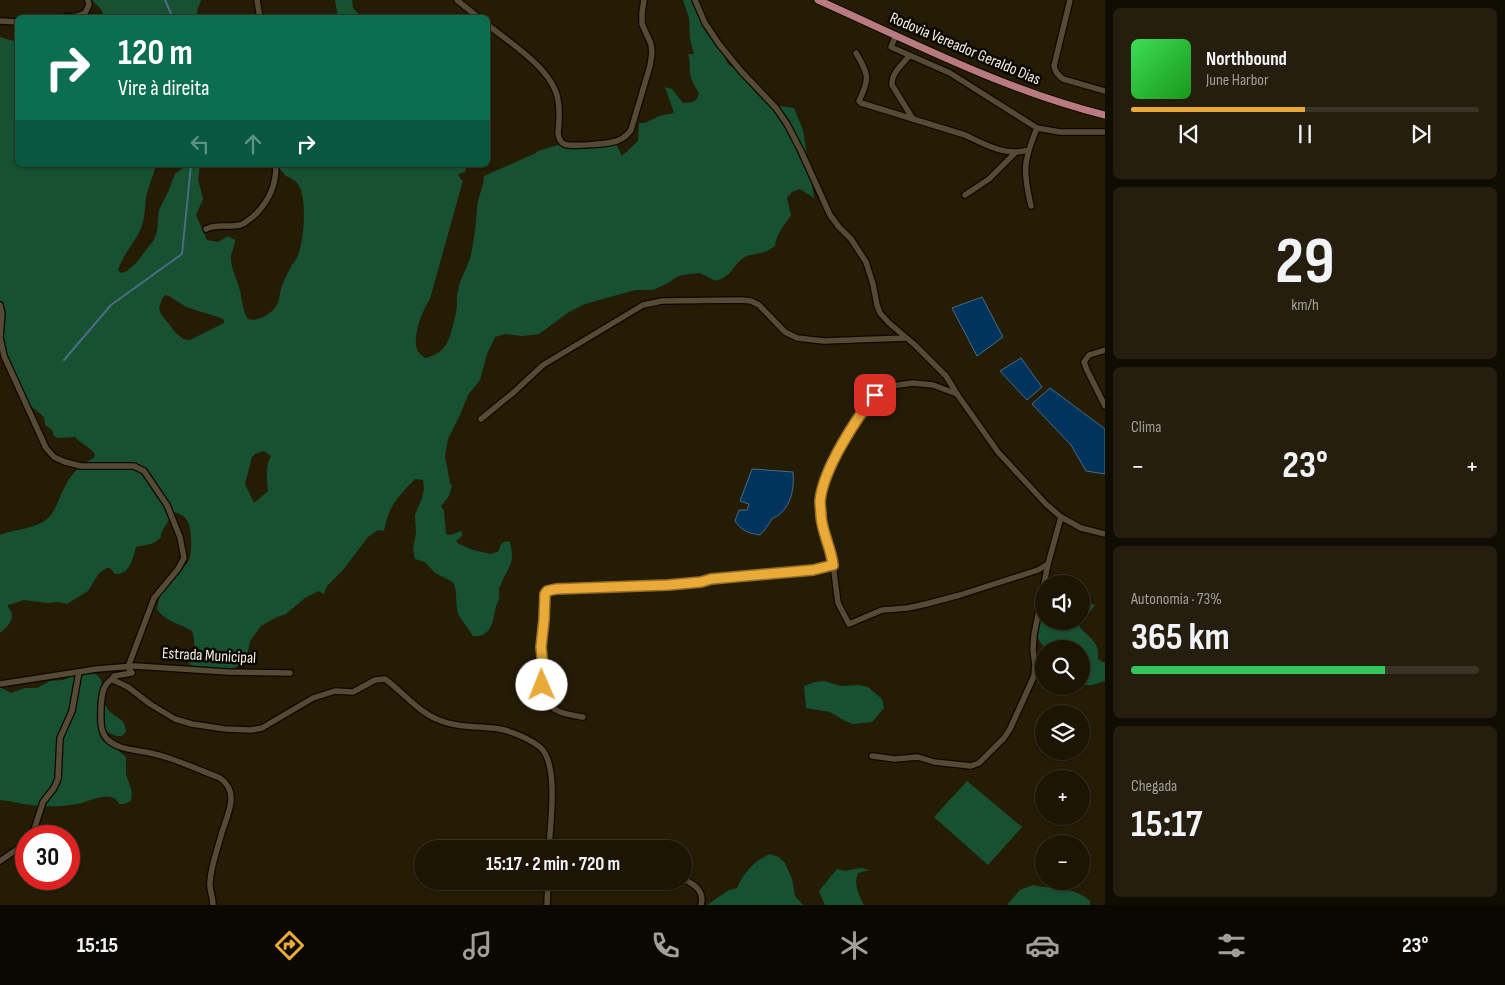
<!DOCTYPE html>
<html lang="pt">
<head>
<meta charset="utf-8">
<style>
  :root { --surface:#1c1504; --page:#251e0e; --text:#f1f3f6; --muted:#a09f9a; --line:#3a3426; --accent:#e9aa38 }
  body { margin:0; font-family:"Sofia Sans Condensed",sans-serif; background:var(--page); color:var(--text); height:100vh; display:flex; flex-direction:column; font-size:19px; white-space:nowrap }
  * { box-sizing:border-box; margin:0 }
  p { font-size:16px; color:var(--muted) }
  .icon { flex:none; width:28px; height:28px; fill:none; stroke:currentColor; stroke-width:2; stroke-linecap:round; stroke-linejoin:round }
  .map { position:relative; flex:1; overflow:hidden }
  .drawer { display:flex; flex-direction:column; gap:8px; padding:8px; background:#0f0c02; width:400px }
  .drawer>* { flex:none }
  .guide { position:absolute; left:15px; top:15px; width:475px; height:152px; border-radius:8px; box-shadow:0 1px 4px #0004,0 0 0 1px var(--line); background:#0b6e4f; color:#fff; overflow:hidden }
  .controls { position:absolute; left:1035px; top:575px; display:grid; gap:10px }
  .controls a { display:grid; place-items:center; width:55px; height:55px; border-radius:50%; background:var(--surface); box-shadow:0 1px 4px #0004,0 0 0 1px var(--line); font-size:25px }
  .speed { position:absolute; left:15px; top:825px; display:flex; gap:10px; font-size:25px; font-weight:700; text-align:center }
  .speed>* { display:grid; place-content:center; width:65px; height:65px; border-radius:50%; background:var(--surface); box-shadow:0 1px 4px #0004,0 0 0 1px var(--line); line-height:1 }
  .speed .limit { border:8px solid #d22; background:#fff; color:#111 }
  .pin { position:absolute; display:grid; place-items:center; width:42px; height:42px; color:#fff; margin:-21px; border-radius:10px; box-shadow:0 2px 8px #0006 }
  .me { position:absolute; width:55px; margin:-28px; rotate:359deg; stroke-linejoin:round; filter:drop-shadow(0 0 4px #0008) }
  .turn { display:flex; align-items:center; gap:18px; height:105px; padding:0 20px; font-size:22px }
  .turn .icon { width:65px; height:65px; stroke-width:2.5 }
  .turn b { display:block; font-size:35px; line-height:42px }
  .lanes { display:flex; align-items:center; height:48px; padding:0 20px; background:#0003; justify-content:center; gap:25px; direction:ltr }
  .lanes .off { opacity:.35 }
  .big { font-size:38px; font-weight:700; line-height:1.1 }
  .drawer .card { flex:1; display:flex; flex-direction:column; justify-content:center; gap:8px; min-width:0; padding:0 18px; border-radius:8px; background:var(--page) }
  .drawer .dial { align-items:center; gap:0 }
  .dial b { font-size:65px; line-height:1 }
  .song { display:flex; align-items:center; gap:15px }
  .cover { width:60px; height:60px; border-radius:8px; background:linear-gradient(135deg,hsl(130 70% 55%),hsl(120 70% 35%)) }
  .played { height:5px; border-radius:2px; background:linear-gradient(90deg,var(--accent) 50%,var(--line) 50%) }
  .keys { display:flex; justify-content:space-around; direction:ltr }
  .heat { display:flex; justify-content:space-between; align-items:center; font-size:28px; direction:ltr }
  .charge { height:8px; border-radius:4px; background:linear-gradient(90deg,#34c759 73%,var(--line) 0) }
  .trip { position:absolute; left:414px; top:840px; width:278px; height:50px; border-radius:25px; background:var(--surface); box-shadow:0 1px 4px #0004,0 0 0 1px var(--line); font-weight:700; line-height:50px; text-align:center }
  .tabs { display:flex; height:80px; justify-content:space-around; align-items:center; background:#0b0802; color:var(--muted) }
  .tabs .icon { width:35px; height:35px }
  .tabs .on { color:var(--accent) }
  .tabs b { font-size:22px; color:var(--text) }
  main { display:flex; flex:1; min-height:0 }
  .map>svg:first-child { display:block }
  .green { fill:#175132; fill-rule:evenodd }
  .water { fill:#00345d; stroke:#4a6c85 }
  .lines { fill:none; stroke-linecap:round; stroke-linejoin:round }
  .stream { stroke:#4a6c85; stroke-width:2 }
  .minor-casing { stroke:#0e0600; stroke-width:8 }
  .major-casing { stroke:#0e0600; stroke-width:9 }
  .minor { stroke:#554a33; stroke-width:5.5 }
  .major { stroke:#b97a7f; stroke-width:7 }
  .route-casing { stroke:#976e24; stroke-width:12 }
  .route { stroke:#e9aa38; stroke-width:9 }
  .labels { text-anchor:middle; dominant-baseline:central; stroke-width:5; stroke-linejoin:round; paint-order:stroke }
  .street-label { font-size:16px; fill:#f5efe1; stroke:#0b0702 }
</style>
</head>
<body>
<main>
<div class="map">
<svg width="1105" height="905" viewBox="0 0 1105 905">
  <rect width="100%" height="100%" fill="#251c06"/>
  <!-- green -->
  <g class="green">
    <polygon points="92,0 201,0 197,11 198,18 106,17 108,14 103,14 101,9"/>
    <polygon points="335,0 352,0 353,8 361,17 338,17"/>
    <path d="M 683,0 L 700,0 L 702,11 L 728,64 L 737,71 L 750,78 L 753,85 L 758,83 L 779,106 L 794,108 L 803,130 L 814,198 L 800,189 L 792,192 L 787,198 L 791,215 C 784,226 777,232 775,246 C 771,249 766,252 761,253 C 754,255 748,254 742,259 C 731,268 733,275 716,281 L 700,273 L 682,275 L 675,278 L 668,283 L 653,290 L 635,290 L 585,304 L 569,312 L 539,334 L 522,336 L 505,334 L 495,337 L 487,354 L 480,380 L 468,395 L 460,415 L 448,439 L 445,456 L 450,483 L 452,486 L 449,496 L 441,506 L 444,511 L 446,534 L 451,535 L 461,531 L 462,532 L 462,536 L 456,541 L 459,544 L 473,550 L 491,554 L 499,551 C 500,545 501,542 508,541 L 510,542 C 516,567 507,566 500,587 C 498,590 500,594 499,598 C 499,601 497,603 496,606 C 493,620 492,638 473,636 L 458,614 C 455,603 458,592 453,582 L 435,573 L 425,562 L 415,559 L 413,549 L 416,533 L 415,515 L 422,498 L 424,489 L 423,480 L 415,479 C 397,498 389,505 384,531 L 378,530 L 368,537 L 343,570 L 327,586 L 324,594 L 318,591 L 305,598 L 286,614 L 277,617 L 261,626 L 250,641 L 247,656 L 241,664 L 234,668 L 217,673 L 191,665 L 188,662 C 195,655 196,641 192,631 C 180,623 165,622 157,609 C 159,594 166,584 177,573 C 181,570 185,566 188,562 C 193,554 192,528 187,520 C 184,515 179,514 174,512 L 171,514 C 168,525 165,524 162,532 C 159,537 163,535 159,539 C 154,545 143,545 136,547 C 133,558 130,575 115,574 L 110,568 L 107,568 L 99,573 L 88,591 L 67,604 L 59,602 L 47,603 L 24,600 L 8,605 L 8,607 C 17,616 9,626 0,633 L 0,535 C 15,529 36,529 48,518 C 53,514 55,508 58,502 C 67,481 73,468 94,458 L 95,455 C 91,447 81,444 75,437 L 58,438 L 54,436 L 52,430 L 45,425 L 44,417 L 26,402 L 8,373 L 4,347 L 0,339 L 0,37 L 17,42 L 18,165 L 156,165 C 153,176 148,187 146,198 C 145,206 145,214 143,222 C 138,240 124,252 118,270 L 121,273 L 127,271 L 136,263 L 154,240 L 157,231 L 159,210 L 168,192 L 175,174 L 184,167 L 183,165 L 200,165 L 198,179 L 203,199 L 196,215 L 207,240 L 218,242 L 228,236 L 235,240 C 235,246 232,250 231,256 C 230,266 236,277 239,287 C 242,298 242,309 248,319 C 257,322 269,315 275,308 C 280,302 279,293 282,286 C 285,279 288,272 292,265 C 294,262 297,259 298,255 C 304,241 308,195 297,183 C 294,179 288,177 284,175 L 285,174 L 279,169 L 278,165 L 467,165 L 465,172 L 458,174 L 461,180 L 463,180 L 430,299 C 422,311 410,340 419,353 C 421,355 423,356 425,358 C 434,356 442,352 447,343 C 451,337 456,314 457,306 C 457,301 456,296 458,291 C 460,278 468,267 471,255 C 474,239 476,225 477,209 C 477,198 484,187 484,176 L 536,153 L 538,151 L 561,144 L 613,143 L 616,144 L 622,156 L 638,141 L 639,123 L 645,123 L 659,116 L 674,113 L 665,87 L 672,89 L 683,103 L 693,102 L 697,99 L 699,93 C 695,87 691,80 690,73 C 689,66 691,62 688,55 L 690,54 L 694,54 L 690,39 L 689,18 ZM 165,295 L 169,296 L 186,307 L 221,318 L 224,320 L 224,323 L 190,340 L 183,339 L 175,332 L 161,314 L 159,308 L 162,299 ZM 264,451 L 271,456 C 265,466 267,480 268,491 L 254,503 L 245,484 L 252,457 L 255,454 Z"/>
    <path d="M 1081,597 L 1089,603 L 1095,605 L 1079,626 C 1089,639 1100,641 1098,659 L 1105,663 L 1105,681 L 1092,685 L 1081,685 L 1081,649 L 1046,649 C 1035,639 1033,624 1044,613 L 1044,621 L 1081,621 Z"/>
    <path d="M 88,672 C 110,675 98,694 107,708 C 113,718 126,717 126,732 L 122,736 L 116,736 L 105,731 L 112,745 L 126,757 L 126,774 L 132,792 L 131,801 L 124,804 L 119,804 C 113,788 89,802 77,804 C 62,807 46,807 31,805 C 20,804 11,801 0,800 L 0,687 L 11,693 L 25,688 L 37,688 L 50,681 L 63,680 L 77,674 Z"/>
    <polygon points="824,681 841,686 859,685 868,687 882,699 884,708 872,722 853,724 845,721 830,712 806,708 804,686 815,682"/>
    <polygon points="967,781 1022,827 988,865 934,817"/>
    <path d="M 770,854 L 779,857 L 785,863 L 792,879 L 795,896 L 803,905 L 707,905 L 729,890 L 737,888 C 744,872 754,861 770,854 Z"/>
    <path d="M 861,868 L 869,870 L 858,873 C 853,883 859,896 864,905 L 825,905 L 819,891 L 837,869 L 844,871 Z"/>
    <path d="M 1033,885 C 1054,890 1072,885 1090,901 L 1090,905 L 1007,905 L 1020,890 Z"/>
  </g>
  <!-- water -->
  <g class="water">
    <polygon points="982,297 1003,337 977,356 952,308"/>
    <polygon points="1021,358 1042,387 1027,400 1000,371"/>
    <polygon points="1050,388 1105,429 1105,474 1086,471 1071,445 1032,404"/>
    <path d="M 752,469 L 793,472 C 794,489 792,503 779,515 C 776,517 774,517 772,519 C 768,525 765,530 760,535 C 748,533 742,531 735,521 L 739,510 L 747,510 L 749,504 L 740,501 Z"/>
  </g>
  <g class="lines">
    <!-- stream -->
    <g class="stream">
      <polyline points="165,0 173,18"/>
      <polyline points="64,360 111,305 182,254 191,165"/>
    </g>
    <defs>
      <g id="minor">
        <polyline points="257,0 260,18"/>
        <polyline points="457,0 479,18"/>
        <polyline points="695,0 705,23 719,44 741,71 776,108 787,124 801,151 830,215 839,227 851,239 866,262 873,284 877,305 880,313 889,323 915,345 946,376 957,394 998,452 1046,504 1061,517 1081,528 1105,534"/>
        <path d="M 1070,0 L 1054,66 C 1055,72 1058,75 1063,79 L 1105,91"/>
        <polyline points="60,18 77,16 85,13 89,5 88,0"/>
        <polyline points="0,21 18,22"/>
        <path d="M 488,25 C 510,43 553,69 558,100 C 560,110 559,124 558,134 C 559,139 560,142 564,144 C 571,147 612,144 619,140 C 625,138 628,134 631,130 L 650,66 L 652,53 L 651,44 L 642,24 L 642,13 L 644,0"/>
        <polyline points="896,35 891,47 950,73 1037,128 1060,132 1105,132"/>
        <path d="M 856,53 C 869,75 870,78 859,101 L 861,103 L 965,135 C 984,144 1006,157 1028,150"/>
        <path d="M 909,56 C 903,64 891,73 892,85 L 913,119"/>
        <polyline points="965,195 989,179 1015,153"/>
        <path d="M 1031,206 C 1023,171 1023,162 1037,128"/>
        <path d="M 206,229 C 217,223 228,228 240,225 C 246,223 251,218 256,214 C 270,199 276,185 276,165"/>
        <polyline points="0,305 2,314 0,337 4,356 46,448 54,457 65,462 81,466 134,466 144,471 167,505 180,537 184,558 178,569 154,598 128,667"/>
        <polyline points="1105,350 1089,355 1084,362 1087,370 1105,406"/>
        <polyline points="957,394 933,385 913,383 891,386 879,392 875,395 851,428 835,459 823,487 820,501 821,519 832,556 838,603 849,624 882,610 908,608 926,604 960,595 1038,570 1048,564"/>
        <polyline points="481,419 514,392 543,365 643,305 662,301 741,300 751,301 759,305 785,332 797,338 824,341 906,338"/>
        <polyline points="1044,584 1048,564 1061,517"/>
        <path d="M 128,667 L 132,673 L 114,676 L 112,679 L 113,680 L 128,687 L 150,704 L 175,719 L 192,724 L 225,729 L 251,730 L 262,728 L 313,698 L 335,691 L 353,692 L 375,680 L 385,679 C 403,692 418,712 439,720 C 458,728 480,726 500,729 C 511,731 532,740 541,748 C 559,766 550,825 549,849"/>
        <path d="M 112,679 C 102,686 102,695 101,706 C 101,717 99,730 107,739 C 116,748 128,749 139,751 C 168,755 194,768 220,778 C 240,792 228,813 222,832 C 218,848 211,865 210,882 C 209,889 213,897 213,905"/>
        <polyline points="0,684 97,669 135,666 228,672 290,673"/>
        <path d="M 583,717 C 564,714 554,713 542,697 L 544,678 L 541,647 L 545,620 L 545,594 L 547,591 L 556,589 L 668,585 L 701,582 L 711,579 L 813,569 L 833,565"/>
        <polyline points="872,756 895,759 918,757 934,762 971,766 979,763 1004,738 1010,729 1034,676 1035,665 1033,649 1034,635 1044,584"/>
        <polyline points="32,836 43,802 54,788 58,779 60,738 72,711 79,672"/>
        <polyline points="0,861 26,843"/>
        <path d="M 682,878 C 694,884 705,891 701,905"/>
        <polyline points="547,905 548,881"/>
      </g>
      <path id="major" d="M 818,0 C 912,42 1004,90 1105,115"/>
    </defs>
    <!-- minor casing -->
    <use href="#minor" class="minor-casing"/>
    <!-- major casing -->
    <use href="#major" class="major-casing"/>
    <!-- minor -->
    <use href="#minor" class="minor"/>
    <!-- major -->
    <use href="#major" class="major"/>
  </g>
  <g class="lines">
    <defs>
      <path id="route" d="M 542,685 L 544,678 L 541,647 L 544,620 L 545,594 L 547,591 L 556,589 L 668,585 L 701,582 L 711,579 L 813,570 L 833,565 C 831,548 822,532 821,516 C 821,511 820,506 820,501 C 823,469 856,419 875,395"/>
    </defs>
    <!-- route casing -->
    <use href="#route" class="route-casing"/>
    <!-- route -->
    <use href="#route" class="route"/>
  </g>
  <g class="labels">
    <!-- street labels -->
    <g class="street-label">
      <text transform="translate(965 49) rotate(23)">Rodovia Vereador Geraldo Dias</text>
      <text transform="translate(209 656) rotate(3)">Estrada Municipal</text>
    </g>
  </g>
</svg>
<div class="controls">
<a><svg class="icon" aria-label="sound" viewBox="0 0 24 24"><path d="M4 9h4l5-4v14l-5-4H4zM17 9q2 3 0 6"/></svg></a>
<a><svg class="icon" aria-label="search" viewBox="0 0 24 24"><circle cx="10" cy="10" r="6"/><path d="M15 15l6 6"/></svg></a>
<a><svg class="icon" aria-label="layers" viewBox="0 0 24 24"><path d="M12 4l9 5-9 5-9-5zM3 14l9 5 9-5"/></svg></a>
<a>+</a>
<a>−</a>
</div>
<div class="speed"><div class="limit">30</div></div>
<div class="pin" style="left:875px;top:395px;background:#d93025"><svg class="icon" aria-label="arrive" viewBox="0 0 24 24"><path d="M6 21V4h12l-3 4 3 4H6"/></svg></div>
<svg class="me" style="left:542px;top:685px" viewBox="-20 -20 40 40"><circle r="19" fill="#fff"/><path d="M0-13L10 11 0 6-10 11z" fill="#e9aa38"/></svg>
<div class="trip">15:17 · 2 min · 720 m</div>
<div class="guide">
<div class="turn"><svg class="icon" aria-label="right" viewBox="0 0 24 24"><path d="M7 20v-9h11M14 6l5 5-5 5"/></svg><div><b>120 m</b>Vire à direita</div></div>
<div class="lanes"><svg class="icon off" aria-label="left" viewBox="0 0 24 24"><path d="M17 20v-9H6M10 6l-5 5 5 5"/></svg><svg class="icon off" aria-label="ahead" viewBox="0 0 24 24"><path d="M12 20V5M6 11l6-6 6 6"/></svg><svg class="icon" aria-label="right" viewBox="0 0 24 24"><path d="M7 20v-9h11M14 6l5 5-5 5"/></svg></div>
</div>
</div>
<section class="drawer">
<div class="card">
<div class="song"><i class="cover"></i><div><b>Northbound</b><p>June Harbor</p></div></div>
<div class="played"></div>
<div class="keys"><svg class="icon" aria-label="previous" viewBox="0 0 24 24"><path d="M18 5L8 12l10 7zM5 5v14"/></svg><svg class="icon" aria-label="pause" viewBox="0 0 24 24"><path d="M8 5v14M16 5v14"/></svg><svg class="icon" aria-label="next" viewBox="0 0 24 24"><path d="M6 5l10 7-10 7zM19 5v14"/></svg></div>
</div>
<div class="card dial"><b>29</b><p>km/h</p></div>
<div class="card"><p>Clima</p>
<div class="heat"><a>−</a><b class="big">23°</b><a>+</a></div>
</div>
<div class="card"><p>Autonomia · 73%</p><b class="big">365 km</b><div class="charge"></div></div>
<div class="card"><p>Chegada</p><b class="big">15:17</b></div>
</section>
</main>
<nav class="tabs">
<b>15:15</b>
<svg class="icon on" aria-label="directions" viewBox="0 0 24 24"><path d="M12 3l9 9-9 9-9-9zM9 14v-3h6M13 9l2 2-2 2"/></svg>
<svg class="icon" aria-label="music" viewBox="0 0 24 24"><path d="M9 18V5l10-2v13"/><circle cx="6" cy="18" r="3"/><circle cx="16" cy="16" r="3"/></svg>
<svg class="icon" aria-label="phone" viewBox="0 0 24 24"><path d="M5 4h4l2 5-3 2q2 4 5 5l2-3 5 2v4C11 20 4 13 5 4z"/></svg>
<svg class="icon" aria-label="climate" viewBox="0 0 24 24"><path d="M12 3v18M4 7l16 10M4 17L20 7"/></svg>
<svg class="icon" aria-label="car" viewBox="0 0 24 24"><path d="M5 17H2v-5l4-1 3-4h7l3 4 3 1v5h-3M9 17h6M6 11h13"/><circle cx="7" cy="17" r="2"/><circle cx="17" cy="17" r="2"/></svg>
<svg class="icon" aria-label="filters" viewBox="0 0 24 24"><path d="M4 7h16M4 17h16"/><circle cx="9" cy="7" r="2"/><circle cx="15" cy="17" r="2"/></svg>
<b>23°</b>
</nav>
</body>
</html>
